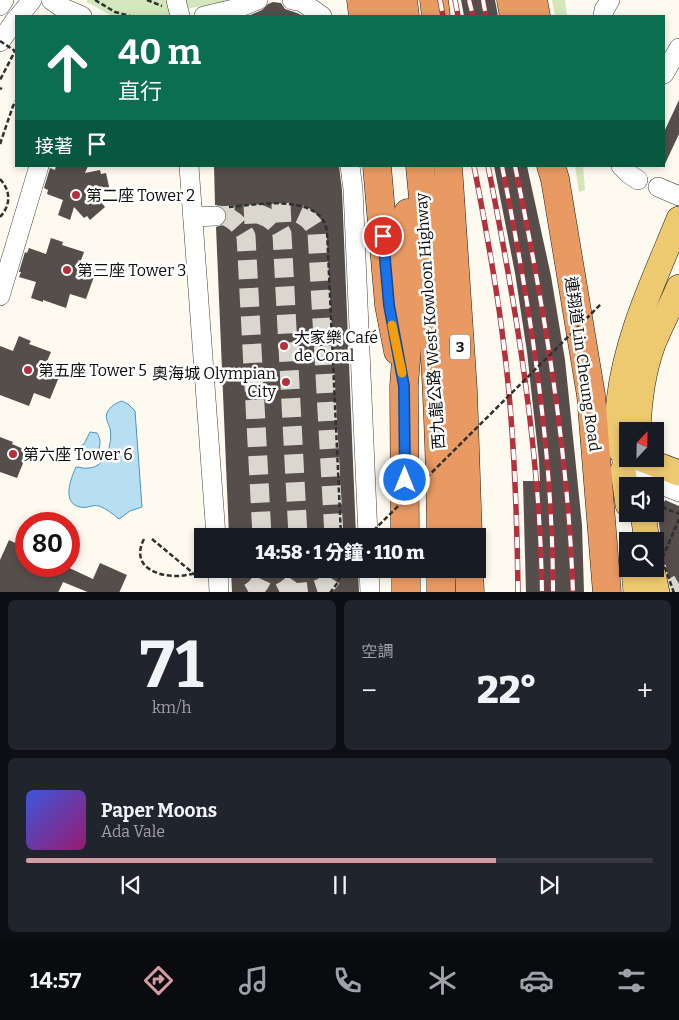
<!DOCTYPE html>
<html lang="zh-TW">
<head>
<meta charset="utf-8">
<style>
  :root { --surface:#171b24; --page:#20242c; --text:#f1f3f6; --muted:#9ea1a6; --line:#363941; --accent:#d59ca3 }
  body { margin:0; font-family:Bitter,"Noto Sans TC",serif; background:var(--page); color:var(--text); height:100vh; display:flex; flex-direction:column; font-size:19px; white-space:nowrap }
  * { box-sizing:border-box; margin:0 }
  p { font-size:16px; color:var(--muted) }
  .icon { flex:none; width:28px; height:28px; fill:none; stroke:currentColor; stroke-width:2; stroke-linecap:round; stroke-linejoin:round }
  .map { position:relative; height:592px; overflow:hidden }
  .panel { display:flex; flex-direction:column; gap:8px; padding:8px; background:#0d0f14; flex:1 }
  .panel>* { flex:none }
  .banner { position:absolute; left:15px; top:15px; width:650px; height:152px; border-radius:0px; box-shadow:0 2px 8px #0003; background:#0b6e4f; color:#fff; overflow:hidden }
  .needle { width:32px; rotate:22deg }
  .controls { position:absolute; left:619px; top:422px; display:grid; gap:10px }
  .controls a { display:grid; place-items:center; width:45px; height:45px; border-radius:0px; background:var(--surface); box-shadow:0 2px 8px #0003; font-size:25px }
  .speed { position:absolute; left:15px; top:512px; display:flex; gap:10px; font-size:25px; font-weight:700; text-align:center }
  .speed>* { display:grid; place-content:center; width:65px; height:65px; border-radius:50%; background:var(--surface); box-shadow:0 2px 8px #0003; line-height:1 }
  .speed .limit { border:8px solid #d22; background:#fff; color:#111 }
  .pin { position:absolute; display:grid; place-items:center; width:42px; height:42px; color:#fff; margin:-21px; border:2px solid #fff; border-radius:50%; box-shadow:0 1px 5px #0007 }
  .me { position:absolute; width:55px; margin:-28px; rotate:0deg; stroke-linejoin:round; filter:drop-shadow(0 0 4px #0008) }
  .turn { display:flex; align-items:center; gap:18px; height:105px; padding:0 20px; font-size:22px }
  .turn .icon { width:65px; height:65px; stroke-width:2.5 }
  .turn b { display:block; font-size:35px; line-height:42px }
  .then { display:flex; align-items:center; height:48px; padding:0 20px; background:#0003; gap:10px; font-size:19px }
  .big { font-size:38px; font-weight:800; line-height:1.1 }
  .panel .card { flex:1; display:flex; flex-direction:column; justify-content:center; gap:8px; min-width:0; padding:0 18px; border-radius:8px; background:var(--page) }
  .panel .dial { align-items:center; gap:0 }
  .dial b { font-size:65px; line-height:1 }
  .song { display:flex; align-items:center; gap:15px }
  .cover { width:60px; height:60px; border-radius:8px; background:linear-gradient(135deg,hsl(230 70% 55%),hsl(320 70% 35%)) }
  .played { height:5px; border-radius:2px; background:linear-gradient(90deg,var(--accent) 75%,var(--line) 75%) }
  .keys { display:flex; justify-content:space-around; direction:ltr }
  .heat { display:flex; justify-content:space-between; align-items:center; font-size:28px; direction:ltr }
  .panel .tiles { flex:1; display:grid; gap:8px; grid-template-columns:1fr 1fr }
  .card:last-child { grid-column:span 2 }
  .trip { position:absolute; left:194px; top:528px; width:292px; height:50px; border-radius:0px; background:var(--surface); box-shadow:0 2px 8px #0003; font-weight:800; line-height:50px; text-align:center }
  .tabs { display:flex; height:80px; justify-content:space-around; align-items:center; background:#090b0e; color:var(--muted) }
  .tabs .icon { width:35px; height:35px }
  .tabs .current { color:var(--accent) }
  .tabs b { font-size:22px; color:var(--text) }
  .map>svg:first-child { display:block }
  .green { fill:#d3e6bc }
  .water { fill:#b8def1; stroke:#4596c2 }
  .building { fill:#554e4b }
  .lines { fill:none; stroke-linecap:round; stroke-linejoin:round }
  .minor-tunnel { stroke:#dad7ce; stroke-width:19; stroke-dasharray:19 9; stroke-linecap:butt }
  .minor-casing { stroke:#414141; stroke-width:20 }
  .major-casing { stroke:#1f1f1f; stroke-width:26 }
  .highway-casing { stroke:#1f1f1f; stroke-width:29 }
  .path { stroke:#303030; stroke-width:2.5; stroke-dasharray:5 2.5; stroke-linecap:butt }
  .minor { stroke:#fff; stroke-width:19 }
  .major { stroke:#edc970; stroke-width:25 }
  .highway { stroke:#e99a63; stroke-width:28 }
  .rail-casing { stroke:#b3313d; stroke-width:5.5 }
  .rail { stroke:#fff; stroke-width:4; stroke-dasharray:11; stroke-linecap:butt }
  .path-bridge { stroke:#303030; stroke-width:2.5; stroke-dasharray:5 2.5; stroke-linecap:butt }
  .route-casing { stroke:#114b97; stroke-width:12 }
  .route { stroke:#1a73e8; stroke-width:9 }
  .slow { stroke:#f59e0b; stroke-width:9 }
  .poi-dot { fill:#b3313d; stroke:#fff; stroke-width:2 }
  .labels { text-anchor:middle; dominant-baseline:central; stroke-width:5; stroke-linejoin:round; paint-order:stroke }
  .shield { fill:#fff; stroke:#565656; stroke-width:1 }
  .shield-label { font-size:15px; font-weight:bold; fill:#0e0e0e }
  .poi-label { font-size:16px; fill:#0e0e0e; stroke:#fff; text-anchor:start }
  .street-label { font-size:16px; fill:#0e0e0e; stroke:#fff }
</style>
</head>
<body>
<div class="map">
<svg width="679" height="593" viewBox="0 0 679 593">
  <rect width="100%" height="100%" fill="#fefaf0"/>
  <!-- green -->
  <g class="green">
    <polygon points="87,0 233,0 186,9 171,16 112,16 87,2"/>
    <polygon points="552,0 565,0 567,16 555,16"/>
    <polygon points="575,166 583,166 585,190 579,192"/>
  </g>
  <!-- water -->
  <g class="water">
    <path d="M 122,401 L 128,404 L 135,411 L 142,507 L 130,511 L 119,519 C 113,514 107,509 99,506 C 93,504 87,509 80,507 C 61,503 71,478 76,467 C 80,467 84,469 88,468 C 106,468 113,443 110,428 C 108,423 105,418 107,413 C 110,406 116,403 122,401 Z"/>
    <path d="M 90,432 L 97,433 C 105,446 96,459 81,459 L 77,454 L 78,448 L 84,444 Z"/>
  </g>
  <!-- building -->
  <g class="building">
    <polygon points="461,0 495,0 498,16 464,16"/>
    <polygon points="273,2 281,3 285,9 297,13 303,16 248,16 262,10 268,4"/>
    <polygon points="679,100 679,134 664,166 664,132"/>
    <polygon points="56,166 88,166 85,173 100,170 101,174 106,173 110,191 95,195 105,207 90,220 87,216 84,218 74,207 70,220 58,215 63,200 47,194 48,190 44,188 50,168 55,170"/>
    <polygon points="214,166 339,166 342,190 356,536 229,536 216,227 222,225 226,222 227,216 225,210 221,206 215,205"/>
    <polygon points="494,166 527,166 551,276 565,360 574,447 582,525 584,593 526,593 523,481 540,481 539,461 527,352 515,273"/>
    <polygon points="51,238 63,242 62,245 84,252 79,266 96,271 86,299 70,294 66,308 43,300 43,302 31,298 36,282 19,277 21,272 19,272 25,252 27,253 29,248 46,254"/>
    <polygon points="19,336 31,341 29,344 51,352 45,366 61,372 50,399 34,393 29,406 0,395 0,346 13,351"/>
    <polygon points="0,437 13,442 12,444 28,451 17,478 0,472"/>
    <polygon points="665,500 679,506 679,593 671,593 666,566 662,559 656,555 656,552 660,547 661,539 658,516"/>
    <polygon points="9,540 26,548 26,566 65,566 93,579 100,563 127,575 119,593 90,593 63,582 58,593 0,593 0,560"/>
    <polygon points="231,569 358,569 359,593 232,593"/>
  </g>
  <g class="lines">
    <!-- minor-tunnel -->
    <g class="minor-tunnel">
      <path d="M 259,214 C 270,218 276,222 282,234 L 298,536"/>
      <path d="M 223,215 C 235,220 240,225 246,236 L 262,536"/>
      <path d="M 216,216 L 295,212 C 306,216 312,221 317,232 L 334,536"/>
      <polyline points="664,589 672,588 679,584"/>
      <path d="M 249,593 C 258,588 264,579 264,569"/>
      <path d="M 280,593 C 292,587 297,581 300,569"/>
      <path d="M 289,593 C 312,591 327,593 336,569"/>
    </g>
    <defs>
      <g id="minor">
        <polyline points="51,0 61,7 82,16"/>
        <polyline points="176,0 180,16"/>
        <polyline points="292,0 302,2 322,16"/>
        <polyline points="0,6 4,0"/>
        <polyline points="19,16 32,0"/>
        <polyline points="204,16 238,8 258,0"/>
        <polyline points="603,16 604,10 610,0"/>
        <polyline points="0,42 16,19"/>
        <polyline points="664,74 679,48"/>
        <polyline points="189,166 216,536"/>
        <polyline points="350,166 353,189 368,536"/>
        <polyline points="621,166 629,174 638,180"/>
        <polyline points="658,187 679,196"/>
        <polyline points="193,217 216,216"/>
        <polyline points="0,296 39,166"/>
        <polyline points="622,460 623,470 679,492"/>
        <polyline points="218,569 219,593"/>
        <polyline points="369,569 370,593"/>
      </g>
      <g id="major">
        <path d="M 638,431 C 639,402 643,371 653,344 C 661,324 671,306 679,287"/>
        <path d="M 628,453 L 621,451 C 620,434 617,418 619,401 C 626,337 655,278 679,219"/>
        <polyline points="642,459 679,473"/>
        <polyline points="623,470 628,505"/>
        <polyline points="643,514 647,541"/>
        <polyline points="634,569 636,593"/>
        <polyline points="652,569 657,593"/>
      </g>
      <g id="highway">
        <polyline points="361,0 363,16"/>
        <polyline points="383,0 385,16"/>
        <polyline points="403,0 405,16"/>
        <polyline points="434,0 436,16"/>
        <polyline points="511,0 514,16"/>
        <polyline points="533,0 536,16"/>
        <polyline points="377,166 389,305 398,351"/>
        <path d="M 420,166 C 432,289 440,413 441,536"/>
        <polyline points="448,166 463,390 468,536"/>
        <polyline points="551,166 555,179 591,395 607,593"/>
        <polyline points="405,536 404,386 410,306 408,213"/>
        <polyline points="406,569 406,593"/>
        <polyline points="441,569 441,593"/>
        <polyline points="469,569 470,593"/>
      </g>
    </defs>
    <!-- minor casing -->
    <use href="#minor" class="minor-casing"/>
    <!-- major casing -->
    <use href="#major" class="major-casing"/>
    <!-- highway casing -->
    <use href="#highway" class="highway-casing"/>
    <!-- path -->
    <g class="path">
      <polyline points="95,0 115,12 130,16"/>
      <polyline points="147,0 162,6"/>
      <polyline points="0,88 2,89"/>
      <polyline points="0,144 13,106 16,101"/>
      <path d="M 0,179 C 11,191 11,205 0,217"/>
      <path d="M 229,207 C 255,205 306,195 323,220 C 325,223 326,227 327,231 L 341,536"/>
      <polyline points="662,507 679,514"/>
      <path d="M 144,539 C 131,564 153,576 176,576 C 185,576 194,573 203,573"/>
      <polyline points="152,539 193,573"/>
      <polyline points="330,593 338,582 342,569"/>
    </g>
    <!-- minor -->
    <use href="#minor" class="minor"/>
    <!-- major -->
    <use href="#major" class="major"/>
    <!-- highway -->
    <use href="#highway" class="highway"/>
    <defs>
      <g id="rail">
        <polyline points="440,0 443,16"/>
        <polyline points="455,0 458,16"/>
        <polyline points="469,0 473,16"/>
        <polyline points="483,0 486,16"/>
        <path d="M 474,166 C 485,223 496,281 503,339 C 514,422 517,508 518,593"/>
        <path d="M 488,166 C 516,306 540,449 542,593"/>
        <path d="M 502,166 C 530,306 553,449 553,593"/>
        <path d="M 515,166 C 544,307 568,449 573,593"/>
      </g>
    </defs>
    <!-- rail casing -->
    <use href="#rail" class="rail-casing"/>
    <!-- rail -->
    <use href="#rail" class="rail"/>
    <!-- path-bridge -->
    <g class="path-bridge">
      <polyline points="0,41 15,51 0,80"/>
      <polyline points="368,536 601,304"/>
      <polyline points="674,593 662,559 679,519"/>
    </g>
  </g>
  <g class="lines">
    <defs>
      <polyline id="route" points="383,236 389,305 404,386 405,480"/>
    </defs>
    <!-- route casing -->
    <use href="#route" class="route-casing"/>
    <!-- route -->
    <use href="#route" class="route"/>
    <!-- slow -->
    <polyline class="slow" points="392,325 402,373"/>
  </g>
  <!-- markers -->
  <g class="poi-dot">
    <circle cx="76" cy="195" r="5"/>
    <circle cx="67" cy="270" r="5"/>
    <circle cx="284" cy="346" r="5"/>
    <circle cx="28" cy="370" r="5"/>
    <circle cx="286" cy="382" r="5"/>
    <circle cx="13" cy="454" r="5"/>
  </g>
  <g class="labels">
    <!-- shield labels -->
    <rect class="shield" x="450" y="334.5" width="20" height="25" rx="4"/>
    <g class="shield-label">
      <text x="460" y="347">3</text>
    </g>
    <!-- poi labels -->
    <g class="poi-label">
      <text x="86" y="195">第二座 Tower 2</text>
      <text x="77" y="270">第三座 Tower 3</text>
      <text x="294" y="337">大家樂 Café<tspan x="294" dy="18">de Coral</tspan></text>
      <text x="38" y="370">第五座 Tower 5</text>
      <text x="276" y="373" text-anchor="end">奧海城 Olympian<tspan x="276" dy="18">City</tspan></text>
      <text x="23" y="454">第六座 Tower 6</text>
    </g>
    <!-- street labels -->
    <g class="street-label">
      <text transform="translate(430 321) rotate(-94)">西九龍公路 West Kowloon Highway</text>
      <text transform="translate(583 364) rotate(82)">連翔道 Lin Cheung Road</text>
    </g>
  </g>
</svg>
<div class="controls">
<a><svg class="needle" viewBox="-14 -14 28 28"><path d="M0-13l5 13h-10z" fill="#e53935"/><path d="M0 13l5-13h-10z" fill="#9ea1a6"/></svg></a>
<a><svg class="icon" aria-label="sound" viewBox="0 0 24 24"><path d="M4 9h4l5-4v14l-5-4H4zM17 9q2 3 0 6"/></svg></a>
<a><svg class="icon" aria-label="search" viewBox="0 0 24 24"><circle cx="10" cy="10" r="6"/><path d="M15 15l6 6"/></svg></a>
</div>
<div class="speed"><div class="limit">80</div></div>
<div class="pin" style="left:383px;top:236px;background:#d93025"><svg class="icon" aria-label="arrive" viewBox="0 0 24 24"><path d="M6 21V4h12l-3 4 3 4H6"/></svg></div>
<svg class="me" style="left:405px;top:480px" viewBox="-20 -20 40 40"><circle r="17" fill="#1a73e8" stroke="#fff" stroke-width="3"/><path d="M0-11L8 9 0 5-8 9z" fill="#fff"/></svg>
<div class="trip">14:58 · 1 分鐘 · 110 m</div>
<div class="banner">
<div class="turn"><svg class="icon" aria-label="ahead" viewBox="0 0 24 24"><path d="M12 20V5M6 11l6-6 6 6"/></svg><div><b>40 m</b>直行</div></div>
<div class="then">接著<svg class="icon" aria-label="arrive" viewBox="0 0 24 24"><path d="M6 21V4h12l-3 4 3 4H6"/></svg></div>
</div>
</div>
<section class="panel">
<div class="tiles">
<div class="card dial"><b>71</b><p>km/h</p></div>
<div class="card"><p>空調</p>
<div class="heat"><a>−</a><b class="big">22°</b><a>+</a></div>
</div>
<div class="card">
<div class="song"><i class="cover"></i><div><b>Paper Moons</b><p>Ada Vale</p></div></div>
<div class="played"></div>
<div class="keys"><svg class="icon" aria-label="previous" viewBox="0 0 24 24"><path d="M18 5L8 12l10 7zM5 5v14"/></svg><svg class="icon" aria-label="pause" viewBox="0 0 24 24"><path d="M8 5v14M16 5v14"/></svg><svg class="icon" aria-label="next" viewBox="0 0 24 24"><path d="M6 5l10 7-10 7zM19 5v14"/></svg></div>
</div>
</div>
</section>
<nav class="tabs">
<b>14:57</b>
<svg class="icon current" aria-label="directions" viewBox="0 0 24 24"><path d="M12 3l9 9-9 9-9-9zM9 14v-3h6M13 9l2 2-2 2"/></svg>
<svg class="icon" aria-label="music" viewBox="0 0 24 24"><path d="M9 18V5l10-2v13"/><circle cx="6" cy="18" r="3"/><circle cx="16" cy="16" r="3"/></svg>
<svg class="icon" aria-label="phone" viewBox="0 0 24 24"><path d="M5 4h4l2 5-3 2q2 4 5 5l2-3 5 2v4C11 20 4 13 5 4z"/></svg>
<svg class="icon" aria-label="climate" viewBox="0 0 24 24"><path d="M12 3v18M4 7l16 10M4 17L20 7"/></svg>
<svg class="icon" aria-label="car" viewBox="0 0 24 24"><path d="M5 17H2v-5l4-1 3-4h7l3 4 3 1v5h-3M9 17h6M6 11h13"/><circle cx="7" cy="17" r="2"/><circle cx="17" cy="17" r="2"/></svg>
<svg class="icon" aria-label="filters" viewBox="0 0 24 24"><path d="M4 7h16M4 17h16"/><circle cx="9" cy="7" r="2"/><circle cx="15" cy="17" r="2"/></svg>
</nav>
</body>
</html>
